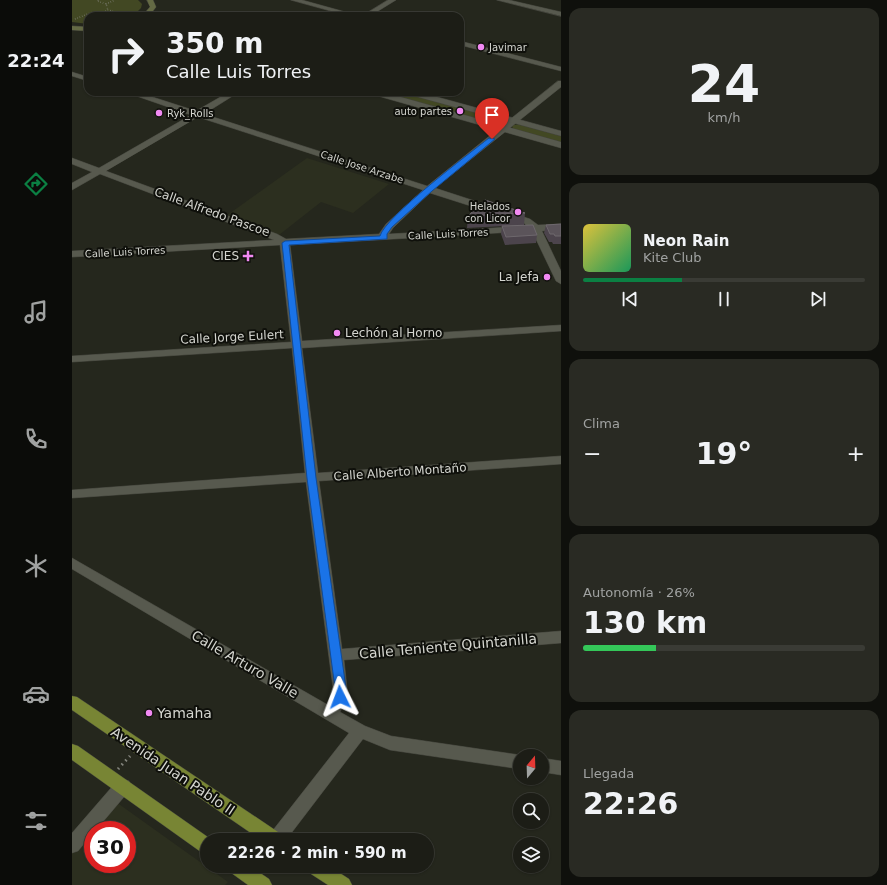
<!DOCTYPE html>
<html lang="es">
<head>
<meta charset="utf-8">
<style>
  :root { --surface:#1c1d16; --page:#292a23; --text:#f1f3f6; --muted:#a0a2a1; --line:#3a3b35; --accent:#0b8043 }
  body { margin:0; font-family:"DejaVu Sans",sans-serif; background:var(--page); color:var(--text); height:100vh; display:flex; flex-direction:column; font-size:15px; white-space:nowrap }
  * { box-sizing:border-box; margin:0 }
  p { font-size:13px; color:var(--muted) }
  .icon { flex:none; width:22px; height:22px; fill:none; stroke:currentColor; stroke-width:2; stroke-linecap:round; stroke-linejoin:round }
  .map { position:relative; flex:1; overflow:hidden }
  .drawer { display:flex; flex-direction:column; gap:8px; padding:8px; background:#0f100c; width:326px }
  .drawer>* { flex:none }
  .banner { position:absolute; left:12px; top:12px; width:380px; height:84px; border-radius:12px; box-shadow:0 1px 3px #0004,0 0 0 1px var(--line); background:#1c1d16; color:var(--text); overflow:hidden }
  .needle { width:26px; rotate:19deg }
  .fabs { position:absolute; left:441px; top:749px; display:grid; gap:8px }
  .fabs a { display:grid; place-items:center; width:36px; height:36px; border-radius:50%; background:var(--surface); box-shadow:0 1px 3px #0004,0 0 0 1px var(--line); font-size:20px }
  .speed { position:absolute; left:12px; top:821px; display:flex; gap:8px; font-size:20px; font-weight:700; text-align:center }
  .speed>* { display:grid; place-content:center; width:52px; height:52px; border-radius:50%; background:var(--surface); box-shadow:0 1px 3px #0004,0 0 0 1px var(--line); line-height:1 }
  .speed .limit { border:6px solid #d22; background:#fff; color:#111 }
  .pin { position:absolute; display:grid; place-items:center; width:34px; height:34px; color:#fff; margin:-41px -17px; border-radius:50% 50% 50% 0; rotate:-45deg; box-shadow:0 0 4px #0007 }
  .pin .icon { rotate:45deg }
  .me { position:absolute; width:44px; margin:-22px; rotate:357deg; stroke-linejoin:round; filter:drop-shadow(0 0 3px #0008) }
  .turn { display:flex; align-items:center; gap:14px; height:84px; padding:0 16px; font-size:18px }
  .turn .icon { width:52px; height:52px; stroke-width:2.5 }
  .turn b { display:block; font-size:28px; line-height:34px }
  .big { font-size:30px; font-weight:600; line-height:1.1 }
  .drawer .card { flex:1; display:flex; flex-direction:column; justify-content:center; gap:6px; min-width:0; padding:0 14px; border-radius:12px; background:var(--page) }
  .drawer .dial { align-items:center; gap:0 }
  .dial b { font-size:52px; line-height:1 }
  .song { display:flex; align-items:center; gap:12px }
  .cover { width:48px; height:48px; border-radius:6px; background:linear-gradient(135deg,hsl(50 70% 55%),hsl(150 70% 35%)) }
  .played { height:4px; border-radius:2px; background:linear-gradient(90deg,var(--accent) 35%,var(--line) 35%) }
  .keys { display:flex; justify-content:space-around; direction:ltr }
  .heat { display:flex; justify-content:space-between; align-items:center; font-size:22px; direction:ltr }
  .charge { height:6px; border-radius:3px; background:linear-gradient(90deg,#34c759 26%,var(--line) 0) }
  .trip { position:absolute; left:128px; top:833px; width:234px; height:40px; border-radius:20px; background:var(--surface); box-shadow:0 1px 3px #0004,0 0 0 1px var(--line); font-weight:600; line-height:40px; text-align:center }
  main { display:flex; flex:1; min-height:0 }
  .tab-bar { display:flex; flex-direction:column; width:72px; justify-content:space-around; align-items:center; background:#0b0c09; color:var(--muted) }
  .tab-bar .icon { width:28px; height:28px }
  .tab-bar .on { color:var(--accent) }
  .tab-bar b { font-size:18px; color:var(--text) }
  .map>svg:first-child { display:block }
  .built { fill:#2c2f1f; fill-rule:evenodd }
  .green { fill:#424823 }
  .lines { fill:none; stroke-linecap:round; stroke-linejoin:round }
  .minor-casing { stroke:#42433b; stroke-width:1 }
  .tertiary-casing { stroke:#42433b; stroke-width:1 }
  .secondary-casing { stroke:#42433b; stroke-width:1 }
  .trunk-casing { stroke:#42433b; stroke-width:1 }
  .path-far1 { stroke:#85867e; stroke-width:1.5; stroke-dasharray:0.5 2; stroke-linecap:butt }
  .path { stroke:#85867e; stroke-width:3; stroke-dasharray:1.5 4; stroke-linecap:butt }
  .minor { fill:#57594e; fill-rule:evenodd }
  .tertiary { fill:#57594e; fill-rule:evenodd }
  .secondary { fill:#646a44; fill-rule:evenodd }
  .trunk { fill:#788534; fill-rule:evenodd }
  .wall { fill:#4c444c }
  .building { fill:#5b545a; stroke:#6e686d }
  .route { fill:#1a73e8; stroke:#114b97 }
  .poi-dot { fill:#f28af3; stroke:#0f100b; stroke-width:1.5 }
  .labels { text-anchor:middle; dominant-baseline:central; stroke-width:4; stroke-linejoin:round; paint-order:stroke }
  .far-poi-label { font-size:10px; fill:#d5d6d0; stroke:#0f100b; text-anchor:start }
  .far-street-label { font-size:10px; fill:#d5d6d0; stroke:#0f100b }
  .street-label { font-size:12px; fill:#d5d6d0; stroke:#0f100b }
  .poi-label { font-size:12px; fill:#d5d6d0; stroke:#0f100b; text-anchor:end }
  .near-street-label { font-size:14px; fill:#d5d6d0; stroke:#0f100b }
  .near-poi-label { font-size:14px; fill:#d5d6d0; stroke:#0f100b; text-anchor:start }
</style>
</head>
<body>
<main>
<nav class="tab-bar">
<b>22:24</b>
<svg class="icon on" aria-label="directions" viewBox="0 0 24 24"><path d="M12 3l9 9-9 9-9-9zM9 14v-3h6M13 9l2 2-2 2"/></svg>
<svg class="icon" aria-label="music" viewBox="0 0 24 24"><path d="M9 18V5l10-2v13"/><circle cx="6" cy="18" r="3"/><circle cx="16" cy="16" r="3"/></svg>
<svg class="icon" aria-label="phone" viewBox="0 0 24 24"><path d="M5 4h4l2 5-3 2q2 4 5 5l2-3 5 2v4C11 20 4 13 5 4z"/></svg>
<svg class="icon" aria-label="climate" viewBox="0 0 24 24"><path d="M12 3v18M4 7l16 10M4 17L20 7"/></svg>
<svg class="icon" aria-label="car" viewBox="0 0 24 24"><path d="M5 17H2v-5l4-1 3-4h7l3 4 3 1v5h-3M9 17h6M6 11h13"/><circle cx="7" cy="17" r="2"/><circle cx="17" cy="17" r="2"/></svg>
<svg class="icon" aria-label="filters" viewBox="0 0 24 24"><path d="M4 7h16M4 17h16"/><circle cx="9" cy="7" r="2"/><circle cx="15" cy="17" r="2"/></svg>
</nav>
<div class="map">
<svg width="489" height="885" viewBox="0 0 489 885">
  <rect width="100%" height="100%" fill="#25271d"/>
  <!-- built -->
  <g class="built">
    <polygon points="235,158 317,184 281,213 249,202 207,235 154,216"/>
    <path d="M 44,802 L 156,882 L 153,885 L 0,885 L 0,850 ZM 21,830 L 55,830 L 55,864 L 21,864 Z"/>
  </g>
  <!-- green -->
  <g class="green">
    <polygon points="0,0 66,0 70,4 69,8 61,16 16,16 16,24 0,22"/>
    <polygon points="308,92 332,92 424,118 427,121 419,123"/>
    <polygon points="449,124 489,136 489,143 443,130 440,127 441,125"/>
  </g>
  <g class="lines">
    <defs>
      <g id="minor">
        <polygon points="219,0 230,0 288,16 277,16"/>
        <polygon points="316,0 324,0 298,16 290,16"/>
        <polygon points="425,0 437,0 489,12 489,16"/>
        <polygon points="388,41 489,67 489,71 388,45"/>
        <polygon points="0,72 16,77 16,81 0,76"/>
        <path d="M 486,81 L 489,81 L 489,87 L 363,188 L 458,219 L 466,225 L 489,224 L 489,230 L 470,231 L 489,271 L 489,284 L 484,281 L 460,231 L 218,245 L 230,341 L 489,325 L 489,331 L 230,348 L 246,473 L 489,456 L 489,464 L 247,481 L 270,649 L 489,631 L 489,643 L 272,660 L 276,697 L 268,712 L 293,726 L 319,736 L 448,755 L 451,756 L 448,756 L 448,769 L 318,750 L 291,739 L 214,840 L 196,840 L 198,834 L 277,733 L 0,569 L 0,558 L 256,705 L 260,697 L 261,688 L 234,482 L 0,498 L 0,490 L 233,473 L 220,348 L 0,362 L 0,356 L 219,342 L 208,245 L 0,257 L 0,251 L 202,240 L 28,174 L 0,190 L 0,183 L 20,172 L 0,164 L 0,158 L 27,168 L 119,115 L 53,92 L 65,92 L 124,111 L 157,92 L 167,92 L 132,114 L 355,186 ZM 126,117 L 351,190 L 314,224 L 307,234 L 214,239 L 205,234 L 34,171 ZM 358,193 L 452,223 L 455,226 L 317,234 L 321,228 Z"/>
        <polygon points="470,758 489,761 489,775 470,772"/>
        <polygon points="51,779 57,781 59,786 57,791 24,830 21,830 21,833 6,851 0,853 0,833 45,781"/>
      </g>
      <g id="tertiary">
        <polygon points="298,92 311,92 489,142 489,148 299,94"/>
        <polygon points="334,92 347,92 489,131 489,136 335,94"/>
      </g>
      <g id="secondary">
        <polygon points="75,0 81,0 84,7 77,16 70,16 78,7"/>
        <polygon points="0,26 16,27 16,31 0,30"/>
      </g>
      <g id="trunk">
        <polygon points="0,696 5,697 209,834 211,840 189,840 0,710"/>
        <polygon points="0,744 6,746 140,840 135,840 135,854 129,852 0,760"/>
        <polygon points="155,866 178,866 197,879 200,885 176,885 158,872"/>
        <polygon points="233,866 257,866 277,879 280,885 256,885 236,872"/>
      </g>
    </defs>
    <!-- minor casing -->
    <use href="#minor" class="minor-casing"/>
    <!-- tertiary casing -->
    <use href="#tertiary" class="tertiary-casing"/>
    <!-- secondary casing -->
    <use href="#secondary" class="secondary-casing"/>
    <!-- trunk casing -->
    <use href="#trunk" class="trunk-casing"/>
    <!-- path-far1 -->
    <g class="path-far1">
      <polyline points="26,0 25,1 34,4 36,10"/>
      <polyline points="34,4 43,0"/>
      <polyline points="31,12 36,10 58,16"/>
      <polyline points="3,19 21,12"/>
    </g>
    <!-- path -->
    <polyline class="path" points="46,769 58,756"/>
    <!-- minor -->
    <use href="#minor" class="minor"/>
    <!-- tertiary -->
    <use href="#tertiary" class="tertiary"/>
    <!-- secondary -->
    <use href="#secondary" class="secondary"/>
    <!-- trunk -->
    <use href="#trunk" class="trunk"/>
  </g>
  <!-- wall -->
  <g class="wall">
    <polygon points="453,213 452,225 395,228 396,216"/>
    <polygon points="489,224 489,244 481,244 480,242 477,242 472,233 474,225"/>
    <polygon points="430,226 465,235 464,243 433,245 429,234"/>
  </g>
  <!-- building -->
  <g class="building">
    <polygon points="413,200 453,213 396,216"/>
    <polygon points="489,224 489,236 483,236 482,234 478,234 474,225"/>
    <polygon points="461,225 465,235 434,237 430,226"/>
  </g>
  <!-- route -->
  <path class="route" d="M 417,138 L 423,139 L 360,191 L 320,227 L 315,234 L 315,239 L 217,245 L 244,478 L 274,688 L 272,700 L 268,702 L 264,700 L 262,697 L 263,688 L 235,478 L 210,243 L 213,241 L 308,236 C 313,217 398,153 417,138 Z"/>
  <!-- markers -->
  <g class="poi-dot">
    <circle cx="409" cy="47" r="4"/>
    <circle cx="388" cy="111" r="4"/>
    <circle cx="87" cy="113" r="4"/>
    <circle cx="446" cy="212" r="4"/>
    <path d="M174 250h4v4h4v4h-4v4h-4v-4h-4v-4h4z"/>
    <circle cx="475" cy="277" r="4"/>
    <circle cx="265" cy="333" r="4"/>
    <circle cx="77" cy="713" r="4"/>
  </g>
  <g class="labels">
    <!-- far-poi labels -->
    <g class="far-poi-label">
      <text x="417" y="47">Javimar</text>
      <text x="380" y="111" text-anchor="end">auto partes</text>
      <text x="95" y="113">Ryk_Rolls</text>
      <text x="438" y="206" text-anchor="end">Helados<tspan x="438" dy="12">con Licor</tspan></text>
    </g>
    <!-- far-street labels -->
    <g class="far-street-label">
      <text transform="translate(290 167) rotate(18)">Calle Jose Arzabe</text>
      <text transform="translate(376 234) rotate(-3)">Calle Luis Torres</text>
      <text transform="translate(53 252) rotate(-3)">Calle Luis Torres</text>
    </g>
    <!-- street labels -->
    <g class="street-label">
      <text transform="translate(140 212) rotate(20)">Calle Alfredo Pascoe</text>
      <text transform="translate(160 337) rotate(-3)">Calle Jorge Eulert</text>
      <text transform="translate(328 472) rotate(-4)">Calle Alberto Montaño</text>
    </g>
    <!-- poi labels -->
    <g class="poi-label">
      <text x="167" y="256">CIES</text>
      <text x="467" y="277">La Jefa</text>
      <text x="273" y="333" text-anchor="start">Lechón al Horno</text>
    </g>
    <!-- near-street labels -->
    <g class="near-street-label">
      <text transform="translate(376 646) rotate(-5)">Calle Teniente Quintanilla</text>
      <text transform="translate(173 664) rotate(30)">Calle Arturo Valle</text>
      <text transform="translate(101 771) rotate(34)">Avenida Juan Pablo II</text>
    </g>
    <!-- near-poi labels -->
    <g class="near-poi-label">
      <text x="85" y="713">Yamaha</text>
    </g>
  </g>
</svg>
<div class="fabs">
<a><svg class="needle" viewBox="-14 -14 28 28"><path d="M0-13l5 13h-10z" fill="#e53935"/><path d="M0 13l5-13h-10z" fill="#a0a2a1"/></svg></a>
<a><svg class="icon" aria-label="search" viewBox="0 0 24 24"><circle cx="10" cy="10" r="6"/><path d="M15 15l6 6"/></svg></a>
<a><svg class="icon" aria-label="layers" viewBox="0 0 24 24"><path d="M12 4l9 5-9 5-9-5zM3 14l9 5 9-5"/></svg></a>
</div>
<div class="speed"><div class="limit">30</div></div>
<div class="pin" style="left:420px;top:139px;background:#d93025"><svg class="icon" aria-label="arrive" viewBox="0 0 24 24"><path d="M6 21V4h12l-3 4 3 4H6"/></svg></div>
<svg class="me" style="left:268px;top:697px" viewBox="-20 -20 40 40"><path d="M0-17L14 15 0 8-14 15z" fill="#1a73e8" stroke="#fff" stroke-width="4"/></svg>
<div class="trip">22:26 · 2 min · 590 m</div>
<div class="banner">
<div class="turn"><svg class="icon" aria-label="right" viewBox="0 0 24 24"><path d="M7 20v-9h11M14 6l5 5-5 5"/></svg><div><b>350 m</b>Calle Luis Torres</div></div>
</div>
</div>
<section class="drawer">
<div class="card dial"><b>24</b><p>km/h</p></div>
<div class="card">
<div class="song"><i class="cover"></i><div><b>Neon Rain</b><p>Kite Club</p></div></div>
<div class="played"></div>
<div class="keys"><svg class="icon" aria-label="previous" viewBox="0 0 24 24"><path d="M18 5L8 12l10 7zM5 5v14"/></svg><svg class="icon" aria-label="pause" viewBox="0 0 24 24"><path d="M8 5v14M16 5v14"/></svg><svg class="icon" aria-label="next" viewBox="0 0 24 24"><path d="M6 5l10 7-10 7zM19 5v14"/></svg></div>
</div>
<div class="card"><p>Clima</p>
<div class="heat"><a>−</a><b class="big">19°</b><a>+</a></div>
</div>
<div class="card"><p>Autonomía · 26%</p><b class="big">130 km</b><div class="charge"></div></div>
<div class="card"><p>Llegada</p><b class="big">22:26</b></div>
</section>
</main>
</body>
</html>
